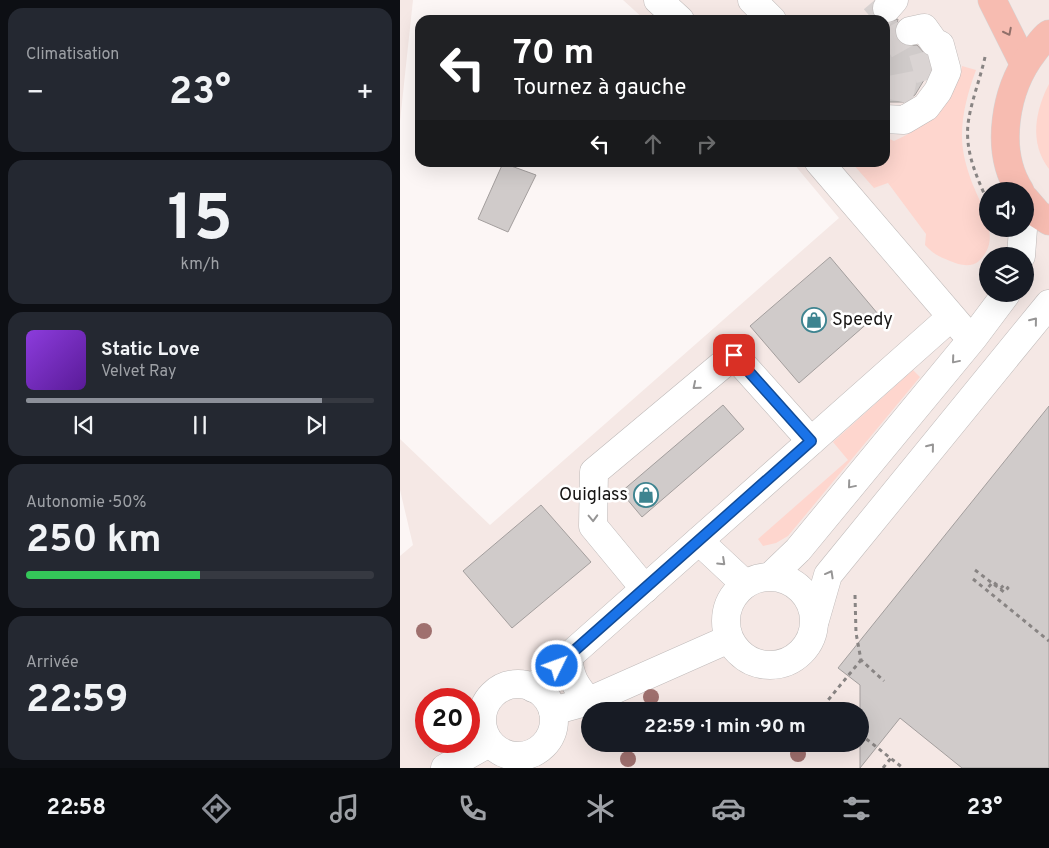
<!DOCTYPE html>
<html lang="fr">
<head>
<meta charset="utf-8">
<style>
  :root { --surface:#171b24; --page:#242831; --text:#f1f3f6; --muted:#9ea1a6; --line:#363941; --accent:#8c9099 }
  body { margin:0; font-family:Overpass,sans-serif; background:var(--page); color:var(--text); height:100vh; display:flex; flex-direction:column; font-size:19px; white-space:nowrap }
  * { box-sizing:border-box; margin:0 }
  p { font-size:16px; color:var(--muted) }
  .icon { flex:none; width:28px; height:28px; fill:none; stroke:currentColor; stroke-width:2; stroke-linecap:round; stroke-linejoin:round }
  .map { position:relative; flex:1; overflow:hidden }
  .panel { display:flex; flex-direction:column; gap:8px; padding:8px; background:#0d0f14; width:400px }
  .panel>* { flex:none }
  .hud { position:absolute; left:15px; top:15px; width:475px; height:152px; border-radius:15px; box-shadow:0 5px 20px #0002; background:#202124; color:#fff; overflow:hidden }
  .tools { position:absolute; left:579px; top:182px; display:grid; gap:10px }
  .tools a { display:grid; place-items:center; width:55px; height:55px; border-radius:50%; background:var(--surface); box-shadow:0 5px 20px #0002; font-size:25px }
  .speed { position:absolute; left:15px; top:688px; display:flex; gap:10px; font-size:25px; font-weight:700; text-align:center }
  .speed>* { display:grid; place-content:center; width:65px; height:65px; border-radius:50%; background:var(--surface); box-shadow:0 5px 20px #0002; line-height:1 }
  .speed .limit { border:8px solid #d22; background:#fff; color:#111 }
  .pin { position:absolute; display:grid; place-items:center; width:42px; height:42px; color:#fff; margin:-21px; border-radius:10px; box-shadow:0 2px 8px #0006 }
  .me { position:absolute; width:55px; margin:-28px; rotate:48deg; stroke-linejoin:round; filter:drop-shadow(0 0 4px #0008) }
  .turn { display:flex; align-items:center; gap:18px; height:105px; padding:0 15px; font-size:22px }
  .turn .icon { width:65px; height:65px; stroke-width:2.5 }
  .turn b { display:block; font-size:35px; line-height:42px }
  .lanes { display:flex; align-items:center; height:48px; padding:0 15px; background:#0003; justify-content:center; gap:25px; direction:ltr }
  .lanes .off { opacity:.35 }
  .big { font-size:38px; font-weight:700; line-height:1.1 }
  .panel .tile { flex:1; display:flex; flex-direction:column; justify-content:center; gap:8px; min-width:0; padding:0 18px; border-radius:15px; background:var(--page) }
  .panel .dial { align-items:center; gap:0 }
  .dial b { font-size:65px; line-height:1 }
  .song { display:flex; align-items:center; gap:15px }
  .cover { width:60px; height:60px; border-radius:8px; background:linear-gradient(135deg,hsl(270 70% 55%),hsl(270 70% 35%)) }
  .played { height:5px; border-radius:2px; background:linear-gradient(90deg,var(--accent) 85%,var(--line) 85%) }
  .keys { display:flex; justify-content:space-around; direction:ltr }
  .heat { display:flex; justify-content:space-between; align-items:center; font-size:28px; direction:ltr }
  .charge { height:8px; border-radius:4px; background:linear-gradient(90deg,#34c759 50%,var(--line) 0) }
  .trip { position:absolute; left:181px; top:702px; width:288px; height:50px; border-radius:25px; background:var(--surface); box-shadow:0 5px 20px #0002; font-weight:700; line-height:50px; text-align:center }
  .dock { display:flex; height:80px; justify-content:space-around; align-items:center; background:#090b0e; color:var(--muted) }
  .dock .icon { width:35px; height:35px }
  .dock .selected { color:var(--accent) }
  .dock b { font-size:22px; color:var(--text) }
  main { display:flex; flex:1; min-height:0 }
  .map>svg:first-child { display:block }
  .built { fill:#f5e8e5; fill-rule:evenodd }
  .green { fill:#fed6ce }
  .building { fill:#d0cbca; stroke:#a39e9d }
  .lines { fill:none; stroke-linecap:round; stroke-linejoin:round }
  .minor-tunnel { stroke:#dad4d3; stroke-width:28; stroke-dasharray:28 14; stroke-linecap:butt }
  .minor-casing { stroke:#bfbab9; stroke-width:29 }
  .major-casing { stroke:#d5d5d5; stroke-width:29 }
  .path { stroke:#888483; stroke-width:3; stroke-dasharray:4 4; stroke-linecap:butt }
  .minor { stroke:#fff; stroke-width:28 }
  .major { stroke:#f7bcb1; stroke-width:28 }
  .tree { fill:#9f706e }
  .oneway { stroke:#92706a }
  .oneway2 { stroke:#969595 }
  .route-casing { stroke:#114b97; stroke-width:12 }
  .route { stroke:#1a73e8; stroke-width:9 }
  .labels { text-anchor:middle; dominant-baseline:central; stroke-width:5; stroke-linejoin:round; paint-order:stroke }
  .poi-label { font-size:18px; fill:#161413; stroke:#fff; text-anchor:start }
</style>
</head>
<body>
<main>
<section class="panel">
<div class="tile"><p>Climatisation</p>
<div class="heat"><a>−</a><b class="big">23°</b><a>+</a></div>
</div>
<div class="tile dial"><b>15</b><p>km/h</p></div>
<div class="tile">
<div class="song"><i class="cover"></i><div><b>Static Love</b><p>Velvet Ray</p></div></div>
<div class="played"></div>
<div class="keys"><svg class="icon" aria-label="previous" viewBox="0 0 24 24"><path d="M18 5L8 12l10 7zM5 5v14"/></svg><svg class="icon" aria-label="pause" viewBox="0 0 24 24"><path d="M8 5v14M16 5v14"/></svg><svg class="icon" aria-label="next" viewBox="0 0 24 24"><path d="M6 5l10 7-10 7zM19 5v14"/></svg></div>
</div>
<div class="tile"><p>Autonomie · 50%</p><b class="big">250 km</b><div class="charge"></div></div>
<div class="tile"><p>Arrivée</p><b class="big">22:59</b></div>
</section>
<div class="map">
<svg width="649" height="768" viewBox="0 0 649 768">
  <rect width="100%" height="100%" fill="#fcf6f5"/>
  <!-- built -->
  <g class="built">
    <polygon points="0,0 13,0 0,121"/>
    <path d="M 223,0 L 649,0 L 649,768 L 0,768 L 0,556 L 13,545 L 0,490 L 0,439 L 90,525 L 439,218 L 393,163 L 485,162 L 485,20 L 245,20 ZM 588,191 L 625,191 L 625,229 L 588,229 ZM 588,256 L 625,256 L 625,294 L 588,294 ZM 26,699 L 69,699 L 69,741 L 26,741 ZM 190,711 L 460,711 L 460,744 L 190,744 Z"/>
  </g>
  <!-- green -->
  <g class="green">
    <path d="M 562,66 L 576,70 C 568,92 562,113 562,136 C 562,149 565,162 569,174 C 577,201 605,237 579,261 C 571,268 559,265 550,261 C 540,257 533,254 525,245 L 526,234 L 488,183 L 474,188 L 452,163 L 485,162 L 485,137 L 494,141 C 526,127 555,102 562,66 Z"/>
    <path d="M 649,84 L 649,169 C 629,143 635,111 649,84 Z"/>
    <polygon points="513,370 520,377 388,536 376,543 363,546 358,539 448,460 433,442"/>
  </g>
  <!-- building -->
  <g class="building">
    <polygon points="498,19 495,34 498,41 506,46 517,45 527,56 530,70 515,95 504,102 485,102 485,23"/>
    <polygon points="103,163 136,175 108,232 78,219"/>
    <polygon points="430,257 478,314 399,383 350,326"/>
    <polygon points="323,405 344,429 242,517 221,492"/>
    <polygon points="649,406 649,768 562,768 500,718 460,768 460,685 438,668"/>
    <polygon points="141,505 191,562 112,628 63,571"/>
  </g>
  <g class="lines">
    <!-- minor-tunnel -->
    <g class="minor-tunnel">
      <polyline points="473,20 487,8"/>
      <polyline points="485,45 510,31"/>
      <polyline points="498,101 502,83 500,73 533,64"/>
    </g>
    <defs>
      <g id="minor">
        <polyline points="258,0 280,20"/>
        <polyline points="352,0 372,20"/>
        <polyline points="487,8 494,0"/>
        <polyline points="485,119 504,120 526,107 538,91 547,71 540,45 534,42 524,28 510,31"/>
        <polyline points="419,162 563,330"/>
        <polyline points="621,256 623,229"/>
        <polyline points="299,541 345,584"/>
        <polyline points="371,576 398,550 573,338 606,294"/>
        <circle cx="370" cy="621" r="44"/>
        <polyline points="245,589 193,526 194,472 334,355 411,441"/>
        <polyline points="415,620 428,575 649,304"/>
        <path d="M 168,657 C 170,677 175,686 189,701"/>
        <circle cx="118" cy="720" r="36"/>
        <polyline points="133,688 551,317"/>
        <polyline points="153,711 189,701 329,639"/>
        <polyline points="45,768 89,743"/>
      </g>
      <g id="major">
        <polyline points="592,0 624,64"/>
        <path d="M 620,191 C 594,150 605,88 634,51 C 639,45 643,38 649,34"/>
        <polyline points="625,199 638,214 649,221"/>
      </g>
    </defs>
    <!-- minor casing -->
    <use href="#minor" class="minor-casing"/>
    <!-- major casing -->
    <use href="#major" class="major-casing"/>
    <!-- path -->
    <g class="path">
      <path d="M 585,57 C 580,80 571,101 568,124 C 565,152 577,178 588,202"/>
      <polyline points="575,570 604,592 608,588 604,585 601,588 593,582 586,590"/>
      <polyline points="573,579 649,641"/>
      <polyline points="455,595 456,633 461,660 484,681"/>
      <polyline points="431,711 424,705 461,660"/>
      <polyline points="460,734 503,768"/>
      <polyline points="483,768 491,758"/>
    </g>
    <!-- minor -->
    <use href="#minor" class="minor"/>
    <!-- major -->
    <use href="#major" class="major"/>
  </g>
  <!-- trees -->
  <g class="tree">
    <circle cx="24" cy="631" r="8"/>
    <circle cx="251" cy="697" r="8"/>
    <circle cx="398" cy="754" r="8"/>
    <circle cx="228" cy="759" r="8"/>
  </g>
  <!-- one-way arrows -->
  <defs><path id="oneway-chevron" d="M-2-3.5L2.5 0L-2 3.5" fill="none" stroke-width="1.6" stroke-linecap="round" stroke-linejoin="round" transform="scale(1.25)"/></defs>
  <use class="oneway" href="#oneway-chevron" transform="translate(608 32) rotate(63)"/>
  <g class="oneway2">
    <use href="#oneway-chevron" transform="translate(634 321) rotate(-51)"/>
    <use href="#oneway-chevron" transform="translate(555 360) rotate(130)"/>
    <use href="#oneway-chevron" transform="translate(296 386) rotate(140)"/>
    <use href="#oneway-chevron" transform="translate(531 447) rotate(-51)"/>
    <use href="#oneway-chevron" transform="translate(451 485) rotate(130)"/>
    <use href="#oneway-chevron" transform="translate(193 518) rotate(88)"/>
    <use href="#oneway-chevron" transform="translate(322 562) rotate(43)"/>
    <use href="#oneway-chevron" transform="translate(430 574) rotate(-61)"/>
  </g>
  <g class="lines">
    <defs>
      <polyline id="route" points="157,666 411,441 334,355"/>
    </defs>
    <!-- route casing -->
    <use href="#route" class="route-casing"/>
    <!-- route -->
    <use href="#route" class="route"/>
  </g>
  <!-- icons -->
  <defs>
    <symbol id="shop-ring" viewBox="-11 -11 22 22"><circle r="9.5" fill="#fff" stroke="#3e8490" stroke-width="1.5"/><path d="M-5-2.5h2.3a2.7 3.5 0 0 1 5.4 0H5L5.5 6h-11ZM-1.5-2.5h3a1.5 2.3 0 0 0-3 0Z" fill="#3e8490"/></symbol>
  </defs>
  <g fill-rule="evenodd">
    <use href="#shop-ring" x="400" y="306" width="28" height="28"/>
    <use href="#shop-ring" x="232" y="481" width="28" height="28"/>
  </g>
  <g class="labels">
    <!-- poi labels -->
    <g class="poi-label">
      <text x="432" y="320">Speedy</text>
      <text x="228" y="495" text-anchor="end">Ouiglass</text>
    </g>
  </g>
</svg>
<div class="tools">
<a><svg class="icon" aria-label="sound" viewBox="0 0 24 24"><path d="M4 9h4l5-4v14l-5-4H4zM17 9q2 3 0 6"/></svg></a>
<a><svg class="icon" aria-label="layers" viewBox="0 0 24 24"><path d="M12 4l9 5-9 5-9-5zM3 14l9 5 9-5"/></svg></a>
</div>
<div class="speed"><div class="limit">20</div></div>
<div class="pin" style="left:334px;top:355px;background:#d93025"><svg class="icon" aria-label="arrive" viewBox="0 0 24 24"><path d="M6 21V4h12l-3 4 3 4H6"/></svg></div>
<svg class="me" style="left:157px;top:666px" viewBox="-20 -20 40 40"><circle r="17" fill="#1a73e8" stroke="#fff" stroke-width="3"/><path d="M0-11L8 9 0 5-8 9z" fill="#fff"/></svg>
<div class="trip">22:59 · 1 min · 90 m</div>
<div class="hud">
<div class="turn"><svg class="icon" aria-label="left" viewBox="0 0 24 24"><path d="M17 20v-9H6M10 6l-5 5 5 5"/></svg><div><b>70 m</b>Tournez à gauche</div></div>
<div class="lanes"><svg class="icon" aria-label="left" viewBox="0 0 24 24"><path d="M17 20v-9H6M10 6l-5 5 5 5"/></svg><svg class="icon off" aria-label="ahead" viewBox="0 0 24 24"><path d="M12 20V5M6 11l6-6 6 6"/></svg><svg class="icon off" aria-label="right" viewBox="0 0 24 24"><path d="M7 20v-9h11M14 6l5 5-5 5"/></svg></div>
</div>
</div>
</main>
<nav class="dock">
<b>22:58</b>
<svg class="icon selected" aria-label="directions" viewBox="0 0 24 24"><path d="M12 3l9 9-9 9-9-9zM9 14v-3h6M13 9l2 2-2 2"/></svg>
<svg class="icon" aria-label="music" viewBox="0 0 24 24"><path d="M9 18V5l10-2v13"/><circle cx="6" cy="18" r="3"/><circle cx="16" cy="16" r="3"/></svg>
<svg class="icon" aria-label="phone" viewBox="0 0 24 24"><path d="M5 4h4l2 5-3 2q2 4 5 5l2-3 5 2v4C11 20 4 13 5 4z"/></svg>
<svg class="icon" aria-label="climate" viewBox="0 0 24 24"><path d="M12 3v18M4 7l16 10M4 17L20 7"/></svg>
<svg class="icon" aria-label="car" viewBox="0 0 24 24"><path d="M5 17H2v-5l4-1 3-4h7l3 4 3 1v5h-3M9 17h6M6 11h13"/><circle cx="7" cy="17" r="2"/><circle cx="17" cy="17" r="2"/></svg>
<svg class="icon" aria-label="filters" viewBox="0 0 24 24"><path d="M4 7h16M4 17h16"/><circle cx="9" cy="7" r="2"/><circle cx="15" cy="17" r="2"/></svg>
<b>23°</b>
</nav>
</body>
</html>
